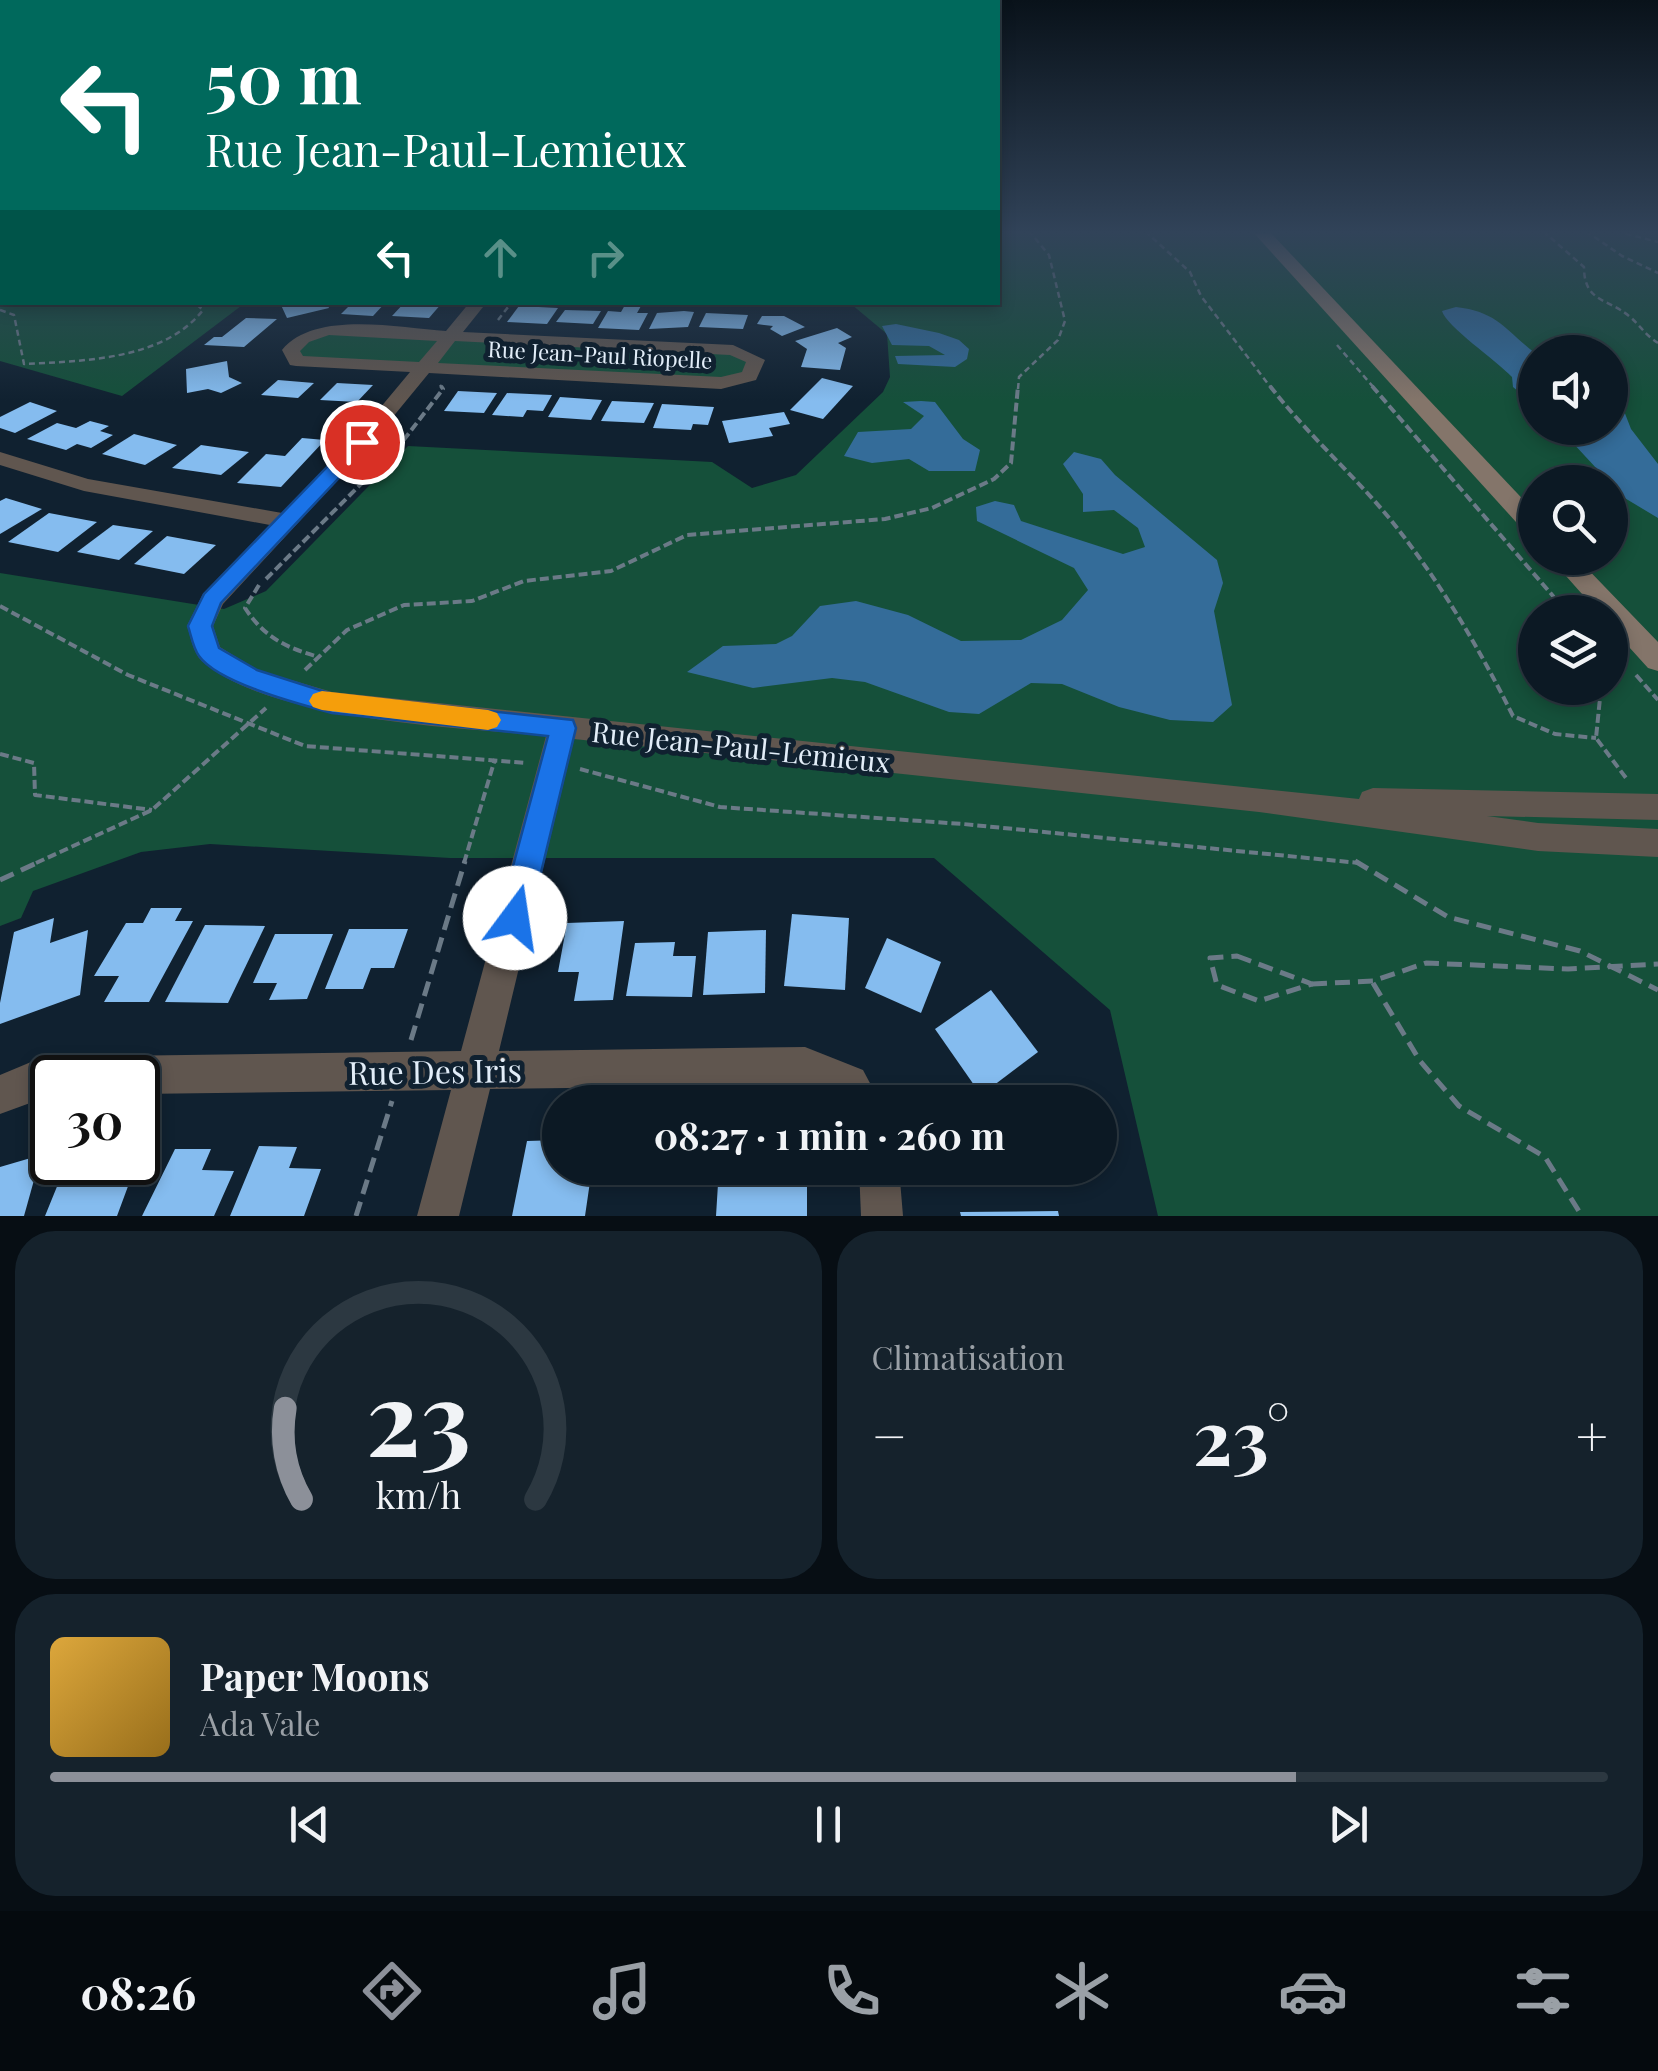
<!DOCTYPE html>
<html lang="fr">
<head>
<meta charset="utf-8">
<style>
  :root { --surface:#0c1924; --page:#15222c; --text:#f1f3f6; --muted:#9aa0a6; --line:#2c3841; --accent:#8c9099 }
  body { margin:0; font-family:"Playfair Display",serif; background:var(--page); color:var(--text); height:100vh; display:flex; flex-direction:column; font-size:38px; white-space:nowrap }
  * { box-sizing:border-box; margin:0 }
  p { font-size:32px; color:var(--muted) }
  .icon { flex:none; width:55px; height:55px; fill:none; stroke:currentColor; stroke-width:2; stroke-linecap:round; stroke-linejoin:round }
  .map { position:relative; height:1216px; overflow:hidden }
  .details { display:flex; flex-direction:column; gap:15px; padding:15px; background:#070e14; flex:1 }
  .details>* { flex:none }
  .banner { position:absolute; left:0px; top:0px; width:1000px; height:305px; box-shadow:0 5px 15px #0003,0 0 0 2px var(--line); background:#00695c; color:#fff; overflow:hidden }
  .tools { position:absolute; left:1518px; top:335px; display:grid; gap:20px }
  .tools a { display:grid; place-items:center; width:110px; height:110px; border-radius:50%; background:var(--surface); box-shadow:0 5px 15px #0003,0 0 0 2px var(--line); font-size:50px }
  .speed { position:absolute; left:30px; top:1055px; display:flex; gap:20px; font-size:50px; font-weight:700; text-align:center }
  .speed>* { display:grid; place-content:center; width:130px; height:130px; border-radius:50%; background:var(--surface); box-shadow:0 5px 15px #0003,0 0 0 2px var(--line); line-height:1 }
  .speed .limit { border:5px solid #111; border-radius:15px; background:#fff; color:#111 }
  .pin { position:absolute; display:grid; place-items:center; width:85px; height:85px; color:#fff; margin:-42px; border:5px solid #fff; border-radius:50%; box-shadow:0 2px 10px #0007 }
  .me { position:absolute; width:110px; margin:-55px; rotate:14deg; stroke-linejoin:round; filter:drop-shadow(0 0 8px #0008) }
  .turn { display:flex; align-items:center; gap:35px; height:210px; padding:0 40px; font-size:45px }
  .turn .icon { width:130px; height:130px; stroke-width:2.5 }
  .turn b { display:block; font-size:70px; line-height:85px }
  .lanes { display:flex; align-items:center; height:95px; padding:0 40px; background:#0003; justify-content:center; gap:50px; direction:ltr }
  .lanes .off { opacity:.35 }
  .big { font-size:75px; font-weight:700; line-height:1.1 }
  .details .card { flex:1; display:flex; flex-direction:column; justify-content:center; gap:15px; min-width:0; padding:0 35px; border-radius:40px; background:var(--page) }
  .details .dial { align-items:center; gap:0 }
  .dial svg { height:260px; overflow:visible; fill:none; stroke:var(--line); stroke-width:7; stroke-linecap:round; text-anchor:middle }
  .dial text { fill:var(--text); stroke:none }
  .song { display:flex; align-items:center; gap:30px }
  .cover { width:120px; height:120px; border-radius:15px; background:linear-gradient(135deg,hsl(40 70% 55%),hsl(40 70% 35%)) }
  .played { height:10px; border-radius:5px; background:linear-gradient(90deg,var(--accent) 80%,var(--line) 80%) }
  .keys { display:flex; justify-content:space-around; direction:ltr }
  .heat { display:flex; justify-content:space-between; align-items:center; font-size:55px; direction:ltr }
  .details .tiles { flex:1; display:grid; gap:15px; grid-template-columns:1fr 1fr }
  .card:last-child { grid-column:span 2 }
  .trip { position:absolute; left:542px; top:1085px; width:575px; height:100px; border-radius:50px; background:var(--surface); box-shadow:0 5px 15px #0003,0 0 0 2px var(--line); font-weight:700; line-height:100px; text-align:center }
  .menu { display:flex; height:160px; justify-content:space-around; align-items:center; background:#050a0e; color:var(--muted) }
  .menu .icon { width:70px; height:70px }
  .menu .active { color:var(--accent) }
  .menu b { font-size:45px; color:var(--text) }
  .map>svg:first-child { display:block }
  .green { fill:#15503a; fill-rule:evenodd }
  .water { fill:#346c99 }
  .building { fill:#85bcef }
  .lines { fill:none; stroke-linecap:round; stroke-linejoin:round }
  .path-far2 { stroke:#6b7a87; stroke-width:2.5; stroke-dasharray:6 4; stroke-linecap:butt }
  .path-far1 { stroke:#6b7a87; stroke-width:4; stroke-dasharray:9 4; stroke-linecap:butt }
  .path { stroke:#6b7a87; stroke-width:5; stroke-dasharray:15 8; stroke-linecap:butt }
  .minor { fill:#60564f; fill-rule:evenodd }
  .secondary { fill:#84756a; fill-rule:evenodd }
  .route { fill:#1a73e8; stroke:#114b97; stroke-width:2.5 }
  .slow { fill:#f59e0b }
  .labels { text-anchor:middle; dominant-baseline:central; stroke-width:10; stroke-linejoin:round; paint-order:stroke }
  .far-street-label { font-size:22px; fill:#e2edf8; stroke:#102130 }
  .street-label { font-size:28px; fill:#e2edf8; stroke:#102130 }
  .near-street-label { font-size:32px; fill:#e2edf8; stroke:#102130 }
</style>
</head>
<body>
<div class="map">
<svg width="1658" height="1216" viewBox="0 0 1658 1216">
  <rect width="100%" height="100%" fill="#102130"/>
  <!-- green -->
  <g class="green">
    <polygon points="0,231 2,302 245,303 122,396 0,361"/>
    <path d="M 998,231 L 1658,231 L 1658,1216 L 1158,1216 L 1110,1010 L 934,858 L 450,858 L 210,844 L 141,852 L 33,891 L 21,918 L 0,926 L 0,573 L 224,609 L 266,591 L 408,446 L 712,462 L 752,488 L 796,475 L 883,392 L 890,377 L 887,334 L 851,304 L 828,303 L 998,302 ZM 1535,352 L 1610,352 L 1610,428 L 1535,428 ZM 1535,482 L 1610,482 L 1610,558 L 1535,558 ZM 1535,612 L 1610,612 L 1610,688 L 1535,688 Z"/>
    <polygon points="328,330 733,350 756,360 750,376 721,383 296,361 303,338"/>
  </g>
  <!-- water -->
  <g class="water">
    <path d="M 1456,307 C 1498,312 1504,329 1535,353 L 1535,405 L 1513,387 L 1512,377 C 1497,361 1446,326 1442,311 Z"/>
    <polygon points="896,324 939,333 959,340 969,349 967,359 955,367 898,364 895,356 945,355 929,346 892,345 882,326"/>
    <polygon points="1610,390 1619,398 1631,429 1658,464 1658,518 1623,497 1559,428 1610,428"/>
    <polygon points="921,401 935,402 963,439 980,450 975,471 929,471 909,459 872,463 844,456 858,432 911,429 924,416 903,402"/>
    <polygon points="1074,452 1101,459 1115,475 1217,560 1223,583 1214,611 1232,705 1213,722 1170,720 1119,707 1062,684 1031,683 979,714 949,712 865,682 832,678 753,688 687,672 723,646 776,644 792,636 820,606 856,601 908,615 961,641 1021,640 1062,620 1088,590 1074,568 977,521 976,507 995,501 1014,505 1021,521 1123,554 1145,547 1138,528 1114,510 1083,512 1083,494 1063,464"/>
  </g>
  <!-- building -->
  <g class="building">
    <polygon points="290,302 326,302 329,308 287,318 281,305"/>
    <polygon points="353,302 386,302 373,316 341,314"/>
    <polygon points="405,302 425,302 442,303 429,318 392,316"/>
    <polygon points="625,305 641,306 637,313 648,313 639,330 598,328 608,311 621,312"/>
    <polygon points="519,306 558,308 547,324 507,322"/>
    <polygon points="565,310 601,311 593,324 556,322"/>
    <polygon points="684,311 694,312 688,327 649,329 657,313"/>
    <polygon points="706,313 748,315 743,329 699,327"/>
    <polygon points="762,316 784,316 805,327 782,336 770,329 773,326 757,324"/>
    <polygon points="246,318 277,319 244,347 204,345 214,337 222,337"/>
    <polygon points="837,328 852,337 838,343 846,348 840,370 801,367 807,349 795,341"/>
    <polygon points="227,361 229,377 242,383 221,393 208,389 187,393 186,369"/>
    <polygon points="822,378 853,386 823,419 790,410"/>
    <polygon points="278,380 314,383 298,398 261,395"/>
    <polygon points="337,383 373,385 357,402 320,400"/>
    <polygon points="458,391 497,393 484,413 444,411"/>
    <polygon points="507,393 552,395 543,411 527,410 523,417 492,415"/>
    <polygon points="560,397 602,400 591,420 548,417"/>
    <polygon points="612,401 654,403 644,423 601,421"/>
    <polygon points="30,402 57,411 15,433 0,428 0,417"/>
    <polygon points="662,404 714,407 708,425 693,424 691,430 653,428"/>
    <polygon points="784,412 790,424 769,428 773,436 729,443 722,421"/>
    <polygon points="90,421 109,426 100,431 113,435 91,448 77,444 66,450 27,439 57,423 76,428"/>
    <polygon points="134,434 177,445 145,465 102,454"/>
    <polygon points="302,438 325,440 281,487 237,483 266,454 285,456"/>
    <polygon points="201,445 249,452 221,475 172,468"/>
    <polygon points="6,498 42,509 0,534 0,501"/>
    <polygon points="49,513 97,522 58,552 8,542"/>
    <polygon points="113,525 153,531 119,560 77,552"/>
    <polygon points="167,536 216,545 184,574 134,564"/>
    <polygon points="151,908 182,908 175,921 193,921 149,1002 104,1002 119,976 94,976 126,923 143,923"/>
    <polygon points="792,914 849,918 845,990 784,986"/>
    <polygon points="54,918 50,943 88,930 80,995 0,1024 0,1003 14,932"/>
    <polygon points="624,921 613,1000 574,1001 579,972 558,972 567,923"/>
    <polygon points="205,925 265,926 228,1003 165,1002"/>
    <polygon points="349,929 408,929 394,968 371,968 363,989 325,989"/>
    <polygon points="766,930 765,993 703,995 708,932"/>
    <polygon points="275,934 333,934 307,999 269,1000 277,983 253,983"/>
    <polygon points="887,938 941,962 921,1013 865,988"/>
    <polygon points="675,942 673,956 696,956 692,997 626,996 635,943"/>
    <polygon points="991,990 1038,1052 981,1095 935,1029"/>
    <polygon points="560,1140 560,1168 592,1168 585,1216 512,1216 527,1141"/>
    <polygon points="259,1146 297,1147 289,1168 321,1169 304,1216 230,1216"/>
    <polygon points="175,1149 211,1149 202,1170 234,1171 214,1216 142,1216"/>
    <polygon points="41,1155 24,1216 0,1216 0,1167"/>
    <polygon points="67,1162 108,1162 107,1166 137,1162 117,1216 45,1216"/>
    <polygon points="719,1168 807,1168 807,1216 716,1216"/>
    <polygon points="956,1168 1035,1168 1038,1185 959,1187"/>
    <polygon points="1058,1211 1059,1216 961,1216 960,1212"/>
  </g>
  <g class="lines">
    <!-- path-far2 -->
    <g class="path-far2">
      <polyline points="1145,231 1190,272 1201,296 1272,389"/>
      <path d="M 1543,231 L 1584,267 C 1584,302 1607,298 1629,316 C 1640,325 1644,334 1658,343"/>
      <polyline points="1586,231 1622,256 1658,273"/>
      <polyline points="1616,231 1658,242"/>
      <path d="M 0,310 L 14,315 L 24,364 C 83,361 164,360 203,310 L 194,302"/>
      <polyline points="498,320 512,302"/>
      <polyline points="1337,345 1375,389"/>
      <polyline points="440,385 443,389"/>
      <polyline points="1018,389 1019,377 1058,340 1065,321 1049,255 1029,231"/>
    </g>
    <!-- path-far1 -->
    <g class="path-far1">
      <path d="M 1270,386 C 1307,434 1352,473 1390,519 C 1439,580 1478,646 1513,716 L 1555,734 L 1596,738"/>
      <polyline points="1372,386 1553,596 1562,612"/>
      <polyline points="266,579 399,446 443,389 441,386"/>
      <path d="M 259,585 L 245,608 C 264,637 286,648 319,657"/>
      <polyline points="1557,598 1575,612"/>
      <polyline points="0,606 128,675 305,746 526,763"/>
      <polyline points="305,670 347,630 404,605 472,601 524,581 611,571 687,535 885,519 932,508 994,479 1011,463 1018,386"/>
      <polyline points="1636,675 1658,700"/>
      <polyline points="1601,688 1596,738 1626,778"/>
      <polyline points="0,754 34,763 35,795 152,810"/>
      <polyline points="580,769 720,807 963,824 1359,863"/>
      <polyline points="36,863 152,810 266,708"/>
      <polyline points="464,863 495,759"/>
    </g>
    <!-- path -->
    <g class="path">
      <polyline points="1355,861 1448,917 1580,951 1658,990"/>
      <polyline points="0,880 41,861"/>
      <polygon points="1237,956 1312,984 1259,1001 1217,985 1210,958"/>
      <polyline points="1373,983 1420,1061 1459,1106 1545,1157 1582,1216"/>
      <polyline points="1312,984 1373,981 1426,963 1568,969 1658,964"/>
      <polyline points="411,1040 465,861"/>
      <polyline points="356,1216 392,1101"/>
    </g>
    <!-- minor -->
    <g class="minor">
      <path d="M 470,302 L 487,302 L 463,332 L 733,345 L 765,360 L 756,380 L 721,389 L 429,373 L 369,446 L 223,604 L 213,626 L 220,647 L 257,670 L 332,692 L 1359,799 L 1362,792 L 1373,788 L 1658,794 L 1658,820 L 1487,816 L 1538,823 L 1658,829 L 1658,857 L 1538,851 L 1259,812 L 574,739 L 499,1051 L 805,1047 L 863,1070 L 880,1102 L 839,1102 L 805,1085 L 490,1089 L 459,1216 L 417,1216 L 451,1090 L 138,1094 L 138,1078 L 52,1078 L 52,1095 L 0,1114 L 0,1075 L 43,1057 L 461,1051 L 546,736 C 456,727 270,721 202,661 C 193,653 191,637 187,626 L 203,594 L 270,525 L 84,491 L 0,465 L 0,452 L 88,479 L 282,513 L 355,438 L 410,372 L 296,366 L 290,365 L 282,350 C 315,310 398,328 446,331 ZM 329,335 L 437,341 L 419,362 L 303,356 L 300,351 L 309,342 ZM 455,341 L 730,355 L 746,362 L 742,372 L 721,377 L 438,363 Z"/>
      <polygon points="859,1168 899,1168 903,1216 861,1216"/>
    </g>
    <!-- secondary -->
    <g class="secondary">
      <polygon points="1252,231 1269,231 1535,512 1535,535 1526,533"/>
      <polygon points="1550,558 1577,558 1658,642 1658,671 1648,668 1610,626 1610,612 1598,612"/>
    </g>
  </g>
  <!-- sky -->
  <linearGradient id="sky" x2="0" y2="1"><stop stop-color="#09121a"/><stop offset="0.58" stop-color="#314359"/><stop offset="1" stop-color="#314359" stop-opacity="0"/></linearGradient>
  <rect width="1658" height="401" fill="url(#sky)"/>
  <!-- route -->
  <path class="route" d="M 362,436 L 371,442 L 369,446 L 221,603 L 212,626 L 219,648 L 257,670 L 332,694 L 573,720 L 576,728 L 530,918 L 526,928 L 515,932 L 504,928 L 499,918 L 548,736 L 332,713 C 299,704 218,683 199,656 C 193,648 191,635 188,626 L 204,594 L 355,438 Z"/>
  <!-- slow -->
  <polygon class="slow" points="322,691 488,710 497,713 501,720 497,727 488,730 322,710 313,707 309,701 313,694"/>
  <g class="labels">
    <!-- far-street labels -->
    <g class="far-street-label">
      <text transform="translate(600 354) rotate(3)">Rue Jean-Paul Riopelle</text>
    </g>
    <!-- street labels -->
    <g class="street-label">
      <text transform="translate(741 746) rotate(6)">Rue Jean-Paul-Lemieux</text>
    </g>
    <!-- near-street labels -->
    <g class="near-street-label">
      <text transform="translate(435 1070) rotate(-1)">Rue Des Iris</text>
    </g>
  </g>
</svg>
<div class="tools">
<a><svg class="icon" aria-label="sound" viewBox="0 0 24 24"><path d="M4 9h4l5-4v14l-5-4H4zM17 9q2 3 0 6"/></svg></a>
<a><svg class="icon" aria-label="search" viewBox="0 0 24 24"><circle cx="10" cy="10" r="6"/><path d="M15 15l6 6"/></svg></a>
<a><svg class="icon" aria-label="layers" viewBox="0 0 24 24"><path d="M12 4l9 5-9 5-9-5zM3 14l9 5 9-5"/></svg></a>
</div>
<div class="speed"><div class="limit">30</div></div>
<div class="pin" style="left:362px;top:442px;background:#d93025"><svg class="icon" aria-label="arrive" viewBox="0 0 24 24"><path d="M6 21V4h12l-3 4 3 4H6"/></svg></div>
<svg class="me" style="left:515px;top:918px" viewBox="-20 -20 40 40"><circle r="19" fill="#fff"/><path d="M0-13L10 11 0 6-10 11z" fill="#1a73e8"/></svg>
<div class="trip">08:27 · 1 min · 260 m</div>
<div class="banner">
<div class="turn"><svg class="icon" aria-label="left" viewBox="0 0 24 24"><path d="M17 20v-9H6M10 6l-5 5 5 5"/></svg><div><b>50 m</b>Rue Jean-Paul-Lemieux</div></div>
<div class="lanes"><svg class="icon" aria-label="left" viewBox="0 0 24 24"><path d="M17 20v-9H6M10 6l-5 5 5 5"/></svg><svg class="icon off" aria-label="ahead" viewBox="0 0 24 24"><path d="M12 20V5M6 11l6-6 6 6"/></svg><svg class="icon off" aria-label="right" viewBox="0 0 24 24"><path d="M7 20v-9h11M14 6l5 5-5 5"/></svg></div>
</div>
</div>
<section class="details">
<div class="tiles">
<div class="card dial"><svg viewBox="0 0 100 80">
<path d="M14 69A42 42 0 1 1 86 69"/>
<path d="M14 69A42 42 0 0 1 9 41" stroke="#8c9099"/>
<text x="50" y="56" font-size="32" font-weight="700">23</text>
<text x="50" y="72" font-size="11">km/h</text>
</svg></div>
<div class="card"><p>Climatisation</p>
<div class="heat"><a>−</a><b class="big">23°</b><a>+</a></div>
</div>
<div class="card">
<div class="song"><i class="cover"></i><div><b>Paper Moons</b><p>Ada Vale</p></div></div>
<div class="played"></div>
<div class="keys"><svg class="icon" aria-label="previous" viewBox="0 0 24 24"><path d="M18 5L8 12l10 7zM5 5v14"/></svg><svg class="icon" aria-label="pause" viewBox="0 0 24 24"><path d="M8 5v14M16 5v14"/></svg><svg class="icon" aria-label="next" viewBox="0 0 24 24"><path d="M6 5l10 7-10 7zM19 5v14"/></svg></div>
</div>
</div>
</section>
<nav class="menu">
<b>08:26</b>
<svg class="icon active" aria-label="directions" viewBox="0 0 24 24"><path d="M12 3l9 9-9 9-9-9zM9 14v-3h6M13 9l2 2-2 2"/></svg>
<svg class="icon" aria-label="music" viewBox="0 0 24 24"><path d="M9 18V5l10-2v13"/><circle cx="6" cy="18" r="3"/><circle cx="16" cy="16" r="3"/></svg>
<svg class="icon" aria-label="phone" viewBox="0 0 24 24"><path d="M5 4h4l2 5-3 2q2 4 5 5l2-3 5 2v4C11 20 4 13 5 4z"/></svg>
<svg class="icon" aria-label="climate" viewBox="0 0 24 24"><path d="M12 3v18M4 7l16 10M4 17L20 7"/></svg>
<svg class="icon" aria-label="car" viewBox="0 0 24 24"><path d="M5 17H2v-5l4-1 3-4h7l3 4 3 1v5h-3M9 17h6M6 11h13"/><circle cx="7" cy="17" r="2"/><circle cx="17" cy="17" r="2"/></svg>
<svg class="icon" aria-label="filters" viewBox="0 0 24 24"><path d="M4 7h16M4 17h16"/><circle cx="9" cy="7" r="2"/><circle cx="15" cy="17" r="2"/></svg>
</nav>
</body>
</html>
